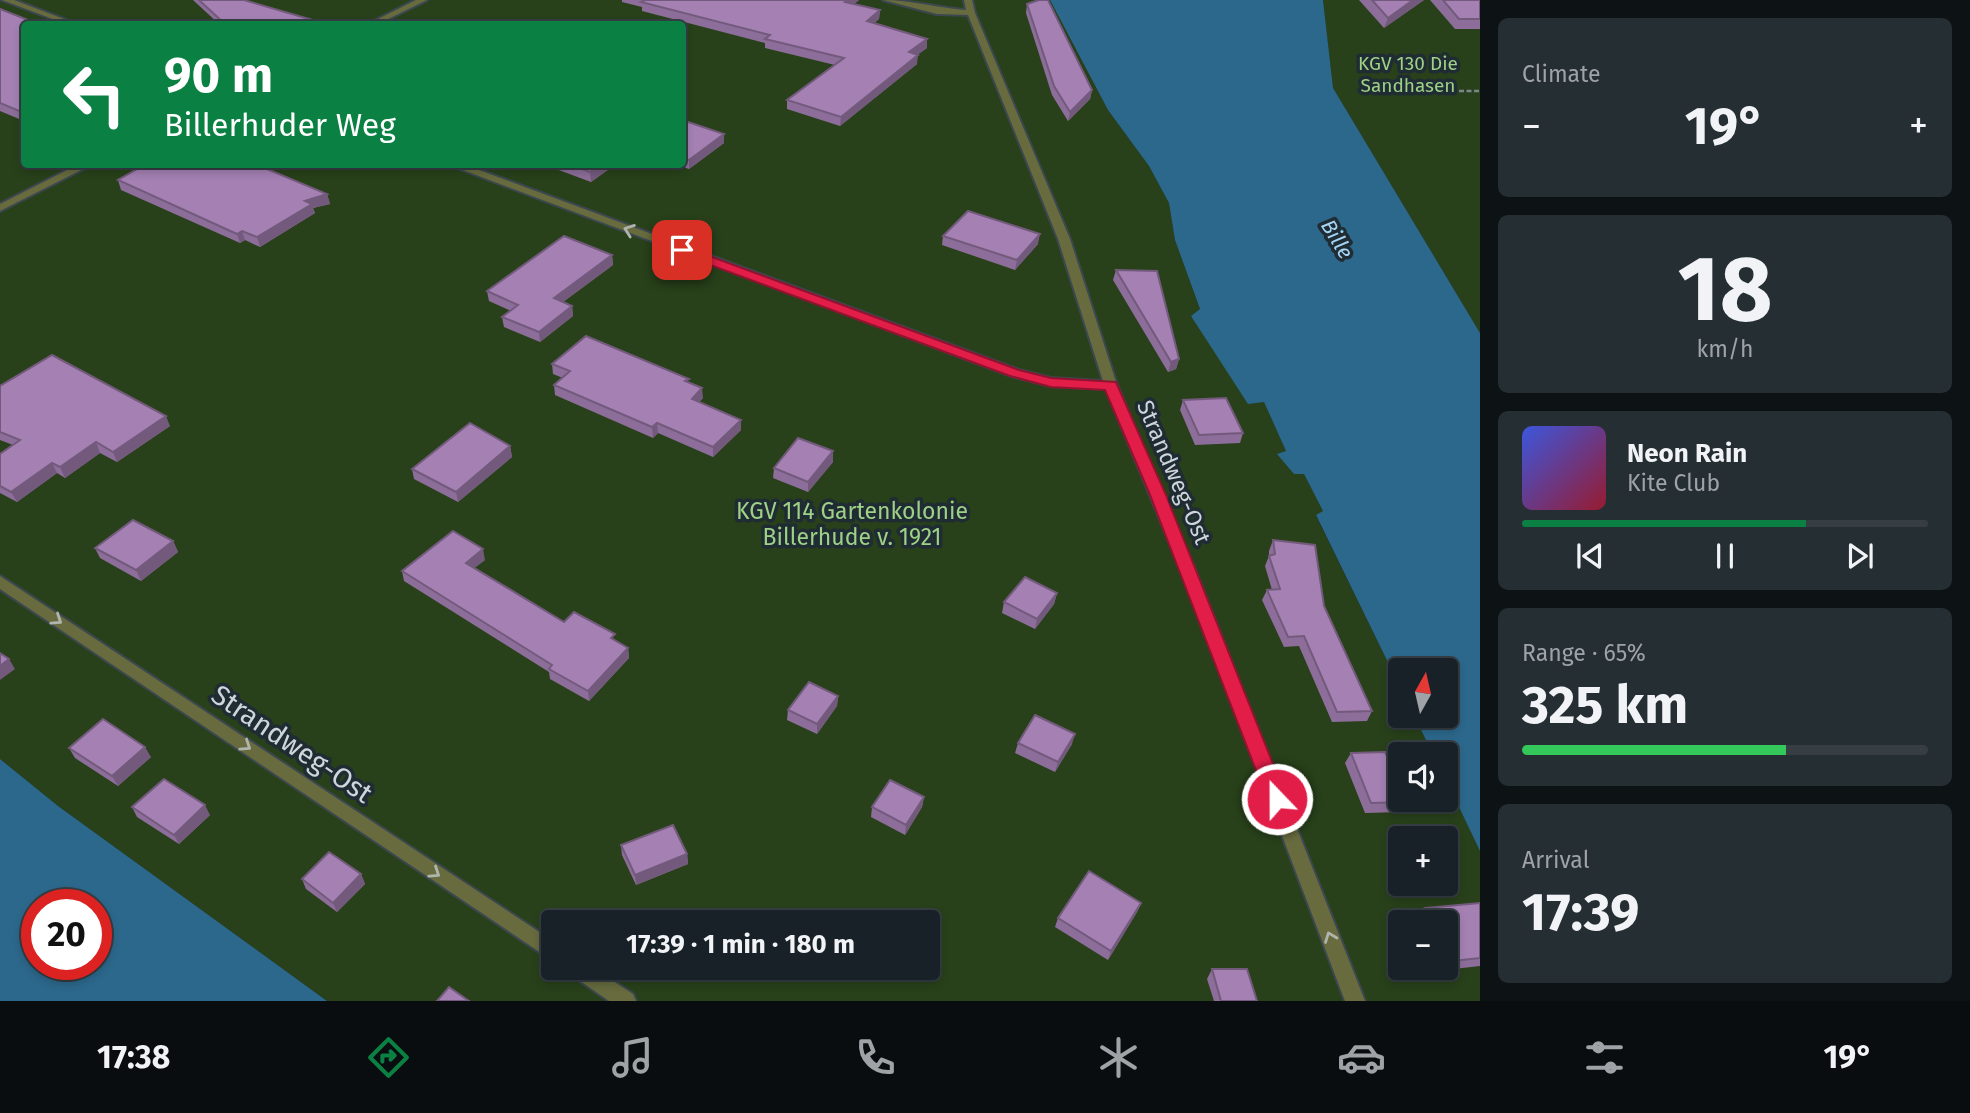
<!DOCTYPE html>
<html lang="en">
<head>
<meta charset="utf-8">
<style>
  :root { --surface:#182127; --page:#252e33; --text:#f1f3f6; --muted:#9fa3a7; --line:#363e44; --accent:#0b8043 }
  body { margin:0; font-family:"Fira Sans",sans-serif; background:var(--page); color:var(--text); height:100vh; display:flex; flex-direction:column; font-size:26px; white-space:nowrap }
  * { box-sizing:border-box; margin:0 }
  p { font-size:23px; color:var(--muted) }
  .icon { flex:none; width:38px; height:38px; fill:none; stroke:currentColor; stroke-width:2; stroke-linecap:round; stroke-linejoin:round }
  .map { position:relative; flex:1; overflow:hidden }
  .details { display:flex; flex-direction:column; gap:18px; padding:18px; background:#0d1215; width:490px }
  .details>* { flex:none }
  .hud { position:absolute; left:21px; top:21px; width:665px; height:147px; border-radius:7px; box-shadow:0 4px 10px #0003,0 0 0 2px var(--line); background:#0b8043; color:#fff; overflow:hidden }
  .needle { width:46px; rotate:8deg }
  .fabs { position:absolute; left:1388px; top:658px; display:grid; gap:14px }
  .fabs a { display:grid; place-items:center; width:70px; height:70px; border-radius:7px; background:var(--surface); box-shadow:0 4px 10px #0003,0 0 0 2px var(--line); font-size:35px }
  .speed { position:absolute; left:21px; top:889px; display:flex; gap:14px; font-size:35px; font-weight:700; text-align:center }
  .speed>* { display:grid; place-content:center; width:91px; height:91px; border-radius:50%; background:var(--surface); box-shadow:0 4px 10px #0003,0 0 0 2px var(--line); line-height:1 }
  .speed .limit { border:10px solid #d22; background:#fff; color:#111 }
  .pin { position:absolute; display:grid; place-items:center; width:60px; height:60px; color:#fff; margin:-30px; border-radius:14px; box-shadow:0 4px 10px #0006 }
  .me { position:absolute; width:77px; margin:-38px; rotate:338deg; stroke-linejoin:round; filter:drop-shadow(0 0 5px #0008) }
  .turn { display:flex; align-items:center; gap:24px; height:147px; padding:0 28px; font-size:32px }
  .turn .icon { width:91px; height:91px; stroke-width:2.5 }
  .turn b { display:block; font-size:49px; line-height:60px }
  .big { font-size:52px; font-weight:700; line-height:1.1 }
  .details .card { flex:1; display:flex; flex-direction:column; justify-content:center; gap:10px; min-width:0; padding:0 24px; border-radius:10px; background:var(--page) }
  .details .dial { align-items:center; gap:0 }
  .dial b { font-size:91px; line-height:1 }
  .song { display:flex; align-items:center; gap:21px }
  .cover { width:84px; height:84px; border-radius:10px; background:linear-gradient(135deg,hsl(230 70% 55%),hsl(350 70% 35%)) }
  .played { height:7px; border-radius:4px; background:linear-gradient(90deg,var(--accent) 70%,var(--line) 70%) }
  .keys { display:flex; justify-content:space-around; direction:ltr }
  .heat { display:flex; justify-content:space-between; align-items:center; font-size:38px; direction:ltr }
  .charge { height:10px; border-radius:5px; background:linear-gradient(90deg,#34c759 65%,var(--line) 0) }
  .trip { position:absolute; left:541px; top:910px; width:399px; height:70px; border-radius:7px; background:var(--surface); box-shadow:0 4px 10px #0003,0 0 0 2px var(--line); font-weight:700; line-height:70px; text-align:center }
  .dock { display:flex; height:112px; justify-content:space-around; align-items:center; background:#0a0d10; color:var(--muted) }
  .dock .icon { width:49px; height:49px }
  .dock .active { color:var(--accent) }
  .dock b { font-size:32px; color:var(--text) }
  main { display:flex; flex:1; min-height:0 }
  .map>svg:first-child { display:block }
  .green { fill:#28411a; fill-rule:evenodd }
  .water { fill:#2c688c; fill-rule:evenodd }
  .lines { fill:none; stroke-linecap:round; stroke-linejoin:round }
  .lane-casing { stroke:#3c474f; stroke-width:4 }
  .path { stroke:#7b858c; stroke-width:2.5; stroke-dasharray:5 2.5; stroke-linecap:butt }
  .lane { fill:#676b3e; fill-rule:evenodd }
  .wall { fill:#8d6e9a }
  .shaded-wall { fill:#735a7d }
  .building { fill:#a480b3; stroke:#735a7d; stroke-width:2 }
  .oneway { stroke:#afb5ac }
  .route { fill:#e11d48; stroke:#92132f; stroke-width:2 }
  .labels { text-anchor:middle; dominant-baseline:central; stroke-width:7; stroke-linejoin:round; paint-order:stroke }
  .far-park-label { font-size:19px; fill:#9ed085; stroke:#202c34 }
  .far-water-label { font-size:21px; font-style:italic; fill:#a3d4f5; stroke:#202c34 }
  .street-label { font-size:23px; fill:#ced5db; stroke:#202c34 }
  .park-label { font-size:23px; fill:#9ed085; stroke:#202c34 }
  .near-street-label { font-size:28px; fill:#ced5db; stroke:#202c34 }
</style>
</head>
<body>
<main>
<div class="map">
<svg width="1480" height="1001" viewBox="0 0 1480 1001">
  <rect width="100%" height="100%" fill="#202c34"/>
  <!-- green -->
  <g class="green">
    <path d="M 0,0 L 1050,0 L 1108,110 L 1149,166 L 1169,203 L 1175,240 L 1200,309 L 1191,316 L 1264,402 L 1286,451 L 1278,454 L 1294,474 L 1304,474 L 1323,511 L 1316,516 L 1400,687 L 1400,716 L 1414,716 L 1433,754 L 1400,754 L 1400,800 L 1446,800 L 1446,780 L 1480,851 L 1480,1001 L 327,1001 L 58,806 L 0,759 ZM 24,24 L 682,24 L 682,164 L 24,164 ZM 1400,838 L 1446,838 L 1446,884 L 1400,884 ZM 553,922 L 928,922 L 928,968 L 553,968 ZM 1400,922 L 1446,922 L 1446,968 L 1400,968 Z"/>
    <polygon points="1323,0 1480,0 1480,333 1333,88"/>
  </g>
  <!-- water -->
  <g class="water">
    <polygon points="1050,0 1323,0 1333,88 1480,333 1480,851 1446,780 1446,754 1433,754 1414,716 1446,716 1446,670 1400,670 1400,687 1316,515 1323,511 1304,474 1294,474 1277,454 1286,451 1264,402 1248,404 1191,316 1200,309 1175,240 1169,203 1149,166 1108,110"/>
    <path d="M 0,759 L 58,806 L 327,1001 L 0,1001 ZM 37,905 L 96,905 L 96,964 L 37,964 Z"/>
  </g>
  <g class="lines">
    <defs>
      <g id="lane">
        <polygon points="2,0 14,0 77,24 66,24"/>
        <polygon points="416,0 427,0 378,24 368,24"/>
        <path d="M 883,0 C 911,0 938,8 966,10 L 964,0 L 972,0 L 975,13 L 1070,239 L 1117,385 L 1195,570 L 1365,1001 L 1345,1001 L 1181,570 L 1106,389 L 1051,386 L 1011,376 L 447,164 L 463,164 L 1019,370 L 1051,378 L 1103,381 L 1058,239 L 968,15 L 937,14 Z"/>
        <polygon points="79,164 93,164 0,211 0,204"/>
        <polygon points="0,576 553,941 553,961 0,589"/>
        <polygon points="568,968 593,968 633,994 636,1001 609,1001 570,974"/>
      </g>
    </defs>
    <!-- lane casing -->
    <use href="#lane" class="lane-casing"/>
    <!-- path -->
    <polyline class="path" points="1399,91 1480,91"/>
    <!-- lane -->
    <use href="#lane" class="lane"/>
  </g>
  <!-- wall -->
  <g class="wall">
    <polygon points="193,0 244,0 309,19 310,24 219,24"/>
    <polygon points="622,0 859,0 854,4 880,10 879,19 874,23 927,39 927,48 917,55 917,64 840,126 787,109 787,100 835,65 765,48 765,43 642,11 642,7 622,2"/>
    <polygon points="1359,0 1424,0 1384,28"/>
    <polygon points="1430,0 1480,0 1480,29 1455,29"/>
    <polygon points="1027,4 1092,90 1090,99 1068,121 1052,95 1026,13"/>
    <polygon points="0,9 24,24 24,121 0,111"/>
    <polygon points="682,120 724,143 689,169 675,164 682,164"/>
    <polygon points="548,164 616,164 591,182 548,166"/>
    <polygon points="118,180 327,194 330,204 313,208 315,213 260,247 245,240 240,243 121,190"/>
    <polygon points="943,236 1038,244 1015,270 942,245"/>
    <polygon points="612,255 613,265 563,302 572,306 573,316 540,342 504,327 502,317 511,311 489,301 487,291"/>
    <polygon points="1116,270 1179,359 1176,369 1168,372 1113,280"/>
    <polygon points="552,364 689,383 703,398 699,402 741,430 713,457 658,433 653,438 555,395 554,385 563,378 553,374"/>
    <polygon points="0,386 170,426 117,462 100,453 65,478 57,473 17,502 0,493 0,454 13,445 0,440"/>
    <polygon points="1183,400 1243,433 1240,443 1195,445 1180,410"/>
    <polygon points="510,446 512,457 458,502 414,479 412,469"/>
    <polygon points="833,451 833,462 808,492 773,478 774,468"/>
    <polygon points="1273,540 1324,606 1372,711 1367,721 1332,722 1299,646 1284,647 1262,600 1267,590 1272,590 1265,566 1269,556 1269,551"/>
    <polygon points="173,541 178,552 141,581 100,558 95,548"/>
    <polygon points="485,560 474,568 564,622 616,641 628,648 629,658 589,701 550,679 549,672 404,581 402,571"/>
    <polygon points="1057,593 1054,604 1035,629 1002,613 1004,602"/>
    <polygon points="838,696 837,706 817,734 787,720 788,710"/>
    <polygon points="1018,743 1072,744 1055,772 1015,753"/>
    <polygon points="69,748 151,757 118,786 75,758"/>
    <polygon points="1351,753 1408,802 1401,812 1365,813 1345,763"/>
    <polygon points="924,797 922,807 905,835 871,817 872,807"/>
    <polygon points="132,807 210,815 179,844 137,817"/>
    <polygon points="621,845 687,854 688,864 636,885 622,855"/>
    <polygon points="361,874 365,884 337,912 306,889 302,879"/>
    <polygon points="1141,903 1137,912 1108,960 1055,927 1058,918"/>
    <polygon points="1480,903 1480,966 1445,970 1444,968 1446,968 1446,922 1421,922 1419,917 1425,908"/>
    <polygon points="1212,969 1257,1001 1214,1001 1207,979"/>
  </g>
  <!-- shaded-wall -->
  <g class="shaded-wall">
    <polygon points="848,0 859,0 845,11 845,2"/>
    <polygon points="1413,0 1424,0 1384,28 1388,18"/>
    <polygon points="880,10 879,19 866,30 867,21"/>
    <polygon points="309,19 310,24 290,24"/>
    <polygon points="927,39 927,48 908,61 909,52"/>
    <polygon points="918,55 917,64 840,126 841,117"/>
    <polygon points="1092,90 1090,99 1068,121 1070,112"/>
    <polygon points="724,134 724,143 689,169 689,160"/>
    <polygon points="601,164 616,164 591,182 590,172"/>
    <polygon points="327,194 330,204 313,208 315,213 260,247 257,237 305,201"/>
    <polygon points="242,231 245,240 240,243 237,234"/>
    <polygon points="1040,234 1038,244 1015,270 1017,260"/>
    <polygon points="612,255 613,265 555,308 554,298"/>
    <polygon points="572,306 573,316 540,342 539,332"/>
    <polygon points="1179,359 1176,369 1168,372 1171,362"/>
    <polygon points="702,388 703,398 692,409 692,399"/>
    <polygon points="166,416 170,426 117,462 113,452"/>
    <polygon points="741,420 741,430 713,457 713,447"/>
    <polygon points="657,423 658,433 653,438 652,427"/>
    <polygon points="96,442 100,453 65,478 60,467"/>
    <polygon points="510,446 512,457 458,502 456,492"/>
    <polygon points="833,451 833,462 808,492 808,482"/>
    <polygon points="52,463 57,473 17,502 11,492"/>
    <polygon points="173,541 178,552 141,581 136,570"/>
    <polygon points="483,549 485,560 468,573 466,563"/>
    <polygon points="1057,593 1054,604 1035,629 1037,619"/>
    <polygon points="628,648 629,658 589,701 588,691"/>
    <polygon points="9,659 15,669 0,680 0,666"/>
    <polygon points="838,696 837,706 817,734 817,724"/>
    <polygon points="1075,734 1072,744 1055,772 1058,762"/>
    <polygon points="145,747 151,757 118,786 112,776"/>
    <polygon points="924,797 922,807 905,835 906,825"/>
    <polygon points="205,805 210,815 179,844 174,835"/>
    <polygon points="687,854 688,864 636,885 635,875"/>
    <polygon points="361,874 365,884 337,912 333,903"/>
    <polygon points="1141,903 1137,912 1108,960 1111,951"/>
  </g>
  <!-- building -->
  <g class="building">
    <polygon points="199,0 244,0 309,19 290,24 225,24"/>
    <polygon points="645,0 848,0 845,2 880,10 867,21 927,39 909,52 918,55 841,117 787,100 844,58 765,39 770,35 641,2"/>
    <polygon points="1039,0 1048,0 1092,90 1070,112 1054,86 1027,4"/>
    <polygon points="1372,0 1413,0 1388,18"/>
    <polygon points="1443,0 1480,0 1480,19 1459,19"/>
    <polygon points="0,9 38,24 24,24 24,113 0,103"/>
    <polygon points="682,120 724,134 689,160 682,158"/>
    <polygon points="146,164 255,164 327,194 305,201 312,204 257,237 242,231 237,234 118,180"/>
    <polygon points="569,164 601,164 590,172"/>
    <polygon points="968,211 1040,234 1017,260 943,236"/>
    <polygon points="564,236 612,255 554,298 572,306 539,332 502,317 518,305 487,291"/>
    <polygon points="1116,270 1157,271 1179,359 1171,362"/>
    <polygon points="586,336 689,379 685,381 702,388 692,399 741,420 713,447 657,423 652,427 554,385 570,371 552,364"/>
    <polygon points="52,355 166,416 113,452 96,442 60,467 52,463 11,492 0,486 0,454 20,440 0,432 0,386"/>
    <polygon points="1226,398 1243,433 1199,435 1183,400"/>
    <polygon points="470,423 510,446 456,492 412,469"/>
    <polygon points="798,438 833,451 808,482 774,468"/>
    <polygon points="133,520 173,541 136,570 95,548"/>
    <polygon points="453,531 483,549 466,563 564,622 574,612 615,634 611,638 628,648 588,691 549,669 552,665 402,571"/>
    <polygon points="1273,540 1315,545 1324,606 1372,711 1337,712 1304,636 1288,637 1267,590 1280,589 1269,556 1275,554"/>
    <polygon points="1025,577 1057,593 1037,619 1004,602"/>
    <polygon points="0,653 9,659 0,666"/>
    <polygon points="809,682 838,696 817,724 788,710"/>
    <polygon points="1035,715 1075,734 1058,762 1018,743"/>
    <polygon points="103,719 145,747 112,776 69,748"/>
    <polygon points="1385,752 1400,785 1400,800 1406,800 1408,802 1371,803 1351,753"/>
    <polygon points="164,779 205,805 174,835 132,807"/>
    <polygon points="890,780 924,797 906,825 872,807"/>
    <polygon points="673,825 687,854 635,875 621,845"/>
    <polygon points="329,852 361,874 333,903 302,879"/>
    <polygon points="1089,871 1141,903 1111,951 1058,918"/>
    <polygon points="1480,903 1480,958 1453,961 1446,947 1446,922 1433,922 1425,908"/>
    <polygon points="1212,969 1247,969 1257,1001 1221,1001"/>
    <polygon points="449,987 469,1001 437,1001"/>
  </g>
  <!-- one-way arrows -->
  <defs><path id="oneway-chevron" d="M-2-3.5L2.5 0L-2 3.5" fill="none" stroke-width="1.6" stroke-linecap="round" stroke-linejoin="round" transform="scale(1.75)"/></defs>
  <g class="oneway">
    <use href="#oneway-chevron" transform="translate(629 230) rotate(-160)"/>
    <use href="#oneway-chevron" transform="translate(57 620) rotate(34)"/>
    <use href="#oneway-chevron" transform="translate(246 746) rotate(34)"/>
    <use href="#oneway-chevron" transform="translate(435 873) rotate(34)"/>
    <use href="#oneway-chevron" transform="translate(1330 937) rotate(-111)"/>
  </g>
  <!-- route -->
  <polygon class="route" points="682,246 1019,370 1051,378 1116,382 1166,495 1287,799 1284,805 1277,807 1270,805 1267,799 1150,495 1105,390 1051,387 1010,376 678,253 678,247"/>
  <g class="labels">
    <!-- far-park labels -->
    <g class="far-park-label">
      <text x="1408" y="63">KGV 130 Die<tspan x="1408" dy="22">Sandhasen</tspan></text>
    </g>
    <!-- far-water labels -->
    <g class="far-water-label">
      <text transform="translate(1337 239) rotate(59)">Bille</text>
    </g>
    <!-- street labels -->
    <g class="street-label">
      <text transform="translate(1174 472) rotate(67)">Strandweg-Ost</text>
    </g>
    <!-- park labels -->
    <g class="park-label">
      <text x="852" y="511">KGV 114 Gartenkolonie<tspan x="852" dy="26">Billerhude v. 1921</tspan></text>
    </g>
    <!-- near-street labels -->
    <g class="near-street-label">
      <text transform="translate(292 744) rotate(34)">Strandweg-Ost</text>
    </g>
  </g>
</svg>
<div class="fabs">
<a><svg class="needle" viewBox="-14 -14 28 28"><path d="M0-13l5 13h-10z" fill="#e53935"/><path d="M0 13l5-13h-10z" fill="#9fa3a7"/></svg></a>
<a><svg class="icon" aria-label="sound" viewBox="0 0 24 24"><path d="M4 9h4l5-4v14l-5-4H4zM17 9q2 3 0 6"/></svg></a>
<a>+</a>
<a>−</a>
</div>
<div class="speed"><div class="limit">20</div></div>
<div class="pin" style="left:682px;top:250px;background:#d93025"><svg class="icon" aria-label="arrive" viewBox="0 0 24 24"><path d="M6 21V4h12l-3 4 3 4H6"/></svg></div>
<svg class="me" style="left:1277px;top:799px" viewBox="-20 -20 40 40"><circle r="17" fill="#e11d48" stroke="#fff" stroke-width="3"/><path d="M0-11L8 9 0 5-8 9z" fill="#fff"/></svg>
<div class="trip">17:39 · 1 min · 180 m</div>
<div class="hud">
<div class="turn"><svg class="icon" aria-label="left" viewBox="0 0 24 24"><path d="M17 20v-9H6M10 6l-5 5 5 5"/></svg><div><b>90 m</b>Billerhuder Weg</div></div>
</div>
</div>
<section class="details">
<div class="card"><p>Climate</p>
<div class="heat"><a>−</a><b class="big">19°</b><a>+</a></div>
</div>
<div class="card dial"><b>18</b><p>km/h</p></div>
<div class="card">
<div class="song"><i class="cover"></i><div><b>Neon Rain</b><p>Kite Club</p></div></div>
<div class="played"></div>
<div class="keys"><svg class="icon" aria-label="previous" viewBox="0 0 24 24"><path d="M18 5L8 12l10 7zM5 5v14"/></svg><svg class="icon" aria-label="pause" viewBox="0 0 24 24"><path d="M8 5v14M16 5v14"/></svg><svg class="icon" aria-label="next" viewBox="0 0 24 24"><path d="M6 5l10 7-10 7zM19 5v14"/></svg></div>
</div>
<div class="card"><p>Range · 65%</p><b class="big">325 km</b><div class="charge"></div></div>
<div class="card"><p>Arrival</p><b class="big">17:39</b></div>
</section>
</main>
<nav class="dock">
<b>17:38</b>
<svg class="icon active" aria-label="directions" viewBox="0 0 24 24"><path d="M12 3l9 9-9 9-9-9zM9 14v-3h6M13 9l2 2-2 2"/></svg>
<svg class="icon" aria-label="music" viewBox="0 0 24 24"><path d="M9 18V5l10-2v13"/><circle cx="6" cy="18" r="3"/><circle cx="16" cy="16" r="3"/></svg>
<svg class="icon" aria-label="phone" viewBox="0 0 24 24"><path d="M5 4h4l2 5-3 2q2 4 5 5l2-3 5 2v4C11 20 4 13 5 4z"/></svg>
<svg class="icon" aria-label="climate" viewBox="0 0 24 24"><path d="M12 3v18M4 7l16 10M4 17L20 7"/></svg>
<svg class="icon" aria-label="car" viewBox="0 0 24 24"><path d="M5 17H2v-5l4-1 3-4h7l3 4 3 1v5h-3M9 17h6M6 11h13"/><circle cx="7" cy="17" r="2"/><circle cx="17" cy="17" r="2"/></svg>
<svg class="icon" aria-label="filters" viewBox="0 0 24 24"><path d="M4 7h16M4 17h16"/><circle cx="9" cy="7" r="2"/><circle cx="15" cy="17" r="2"/></svg>
<b>19°</b>
</nav>
</body>
</html>
